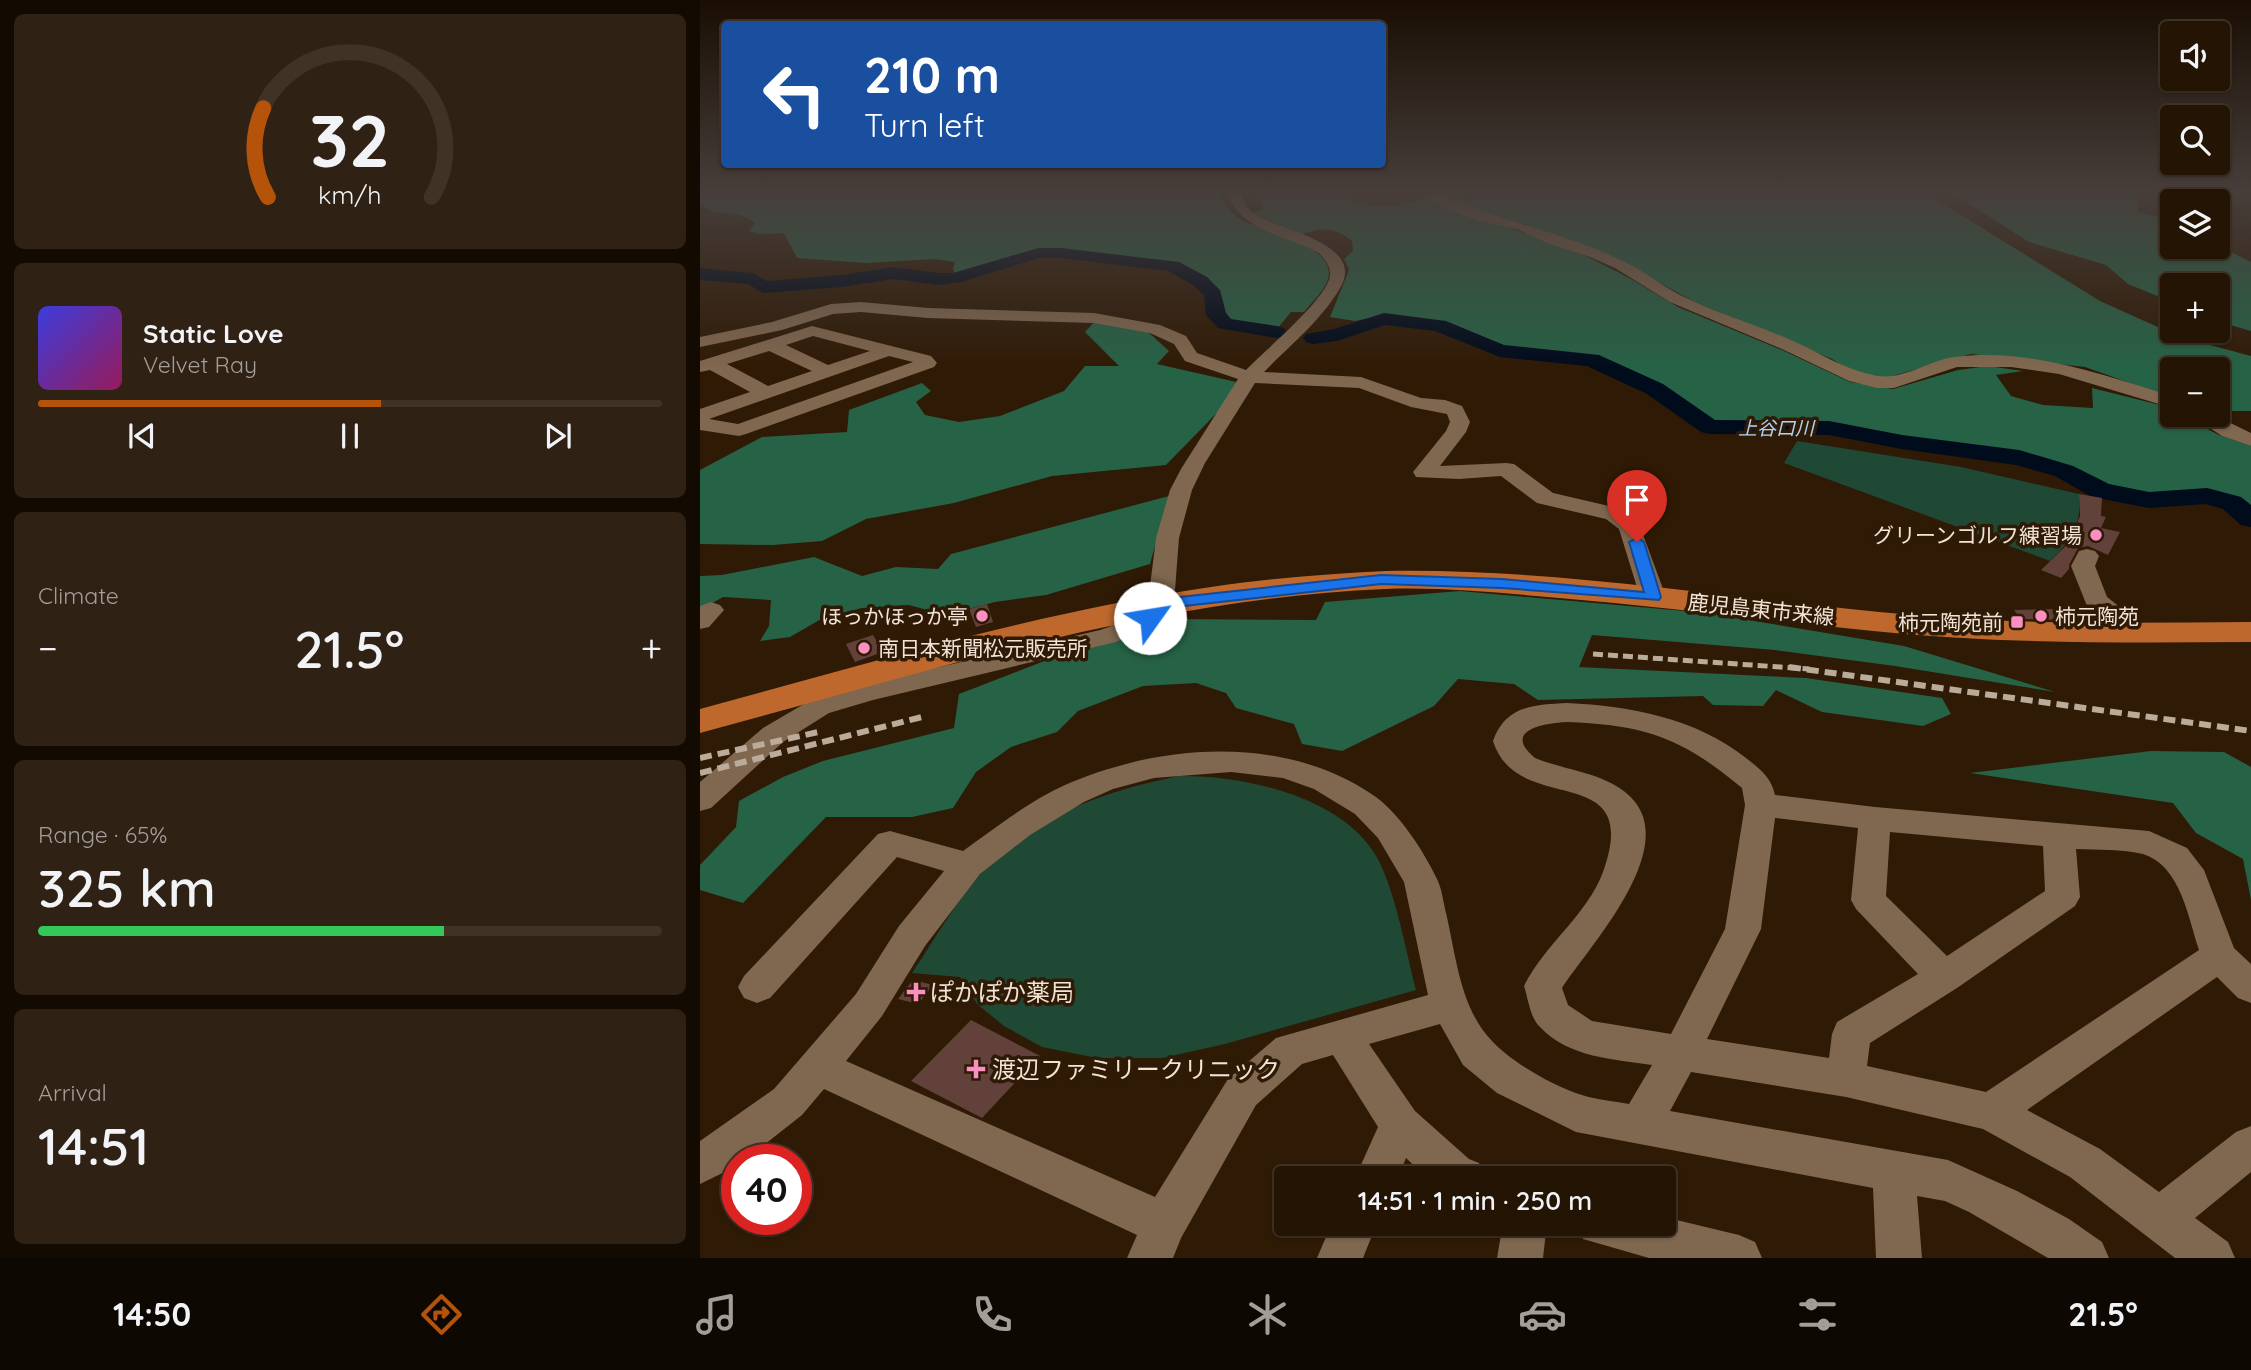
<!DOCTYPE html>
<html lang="en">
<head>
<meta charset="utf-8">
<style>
  :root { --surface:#231404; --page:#2f2113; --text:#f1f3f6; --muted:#a39e9a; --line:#403326; --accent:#b45309 }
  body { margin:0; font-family:Quicksand,"Noto Sans JP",sans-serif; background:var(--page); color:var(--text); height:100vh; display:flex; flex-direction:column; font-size:26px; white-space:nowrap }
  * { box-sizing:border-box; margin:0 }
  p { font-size:23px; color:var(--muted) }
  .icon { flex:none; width:38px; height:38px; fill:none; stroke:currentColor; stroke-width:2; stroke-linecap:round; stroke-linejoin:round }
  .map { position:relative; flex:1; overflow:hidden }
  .drawer { display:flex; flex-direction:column; gap:14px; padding:14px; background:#130b02; width:700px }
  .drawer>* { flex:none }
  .top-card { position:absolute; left:21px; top:21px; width:665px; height:147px; border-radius:7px; box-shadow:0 2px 5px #0004,0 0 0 2px var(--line); background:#1a4fa0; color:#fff; overflow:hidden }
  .fabs { position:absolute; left:1460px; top:21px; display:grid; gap:14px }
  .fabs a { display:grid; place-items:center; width:70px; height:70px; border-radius:7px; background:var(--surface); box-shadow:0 2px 5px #0004,0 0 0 2px var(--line); font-size:35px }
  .speed { position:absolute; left:21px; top:1144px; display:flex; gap:14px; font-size:35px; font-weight:700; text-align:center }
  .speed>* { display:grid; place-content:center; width:91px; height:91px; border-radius:50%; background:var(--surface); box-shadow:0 2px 5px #0004,0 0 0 2px var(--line); line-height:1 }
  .speed .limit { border:10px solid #d22; background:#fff; color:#111 }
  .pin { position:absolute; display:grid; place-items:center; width:60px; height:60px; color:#fff; margin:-72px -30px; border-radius:50% 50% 50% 0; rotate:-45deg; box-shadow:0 0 7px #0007 }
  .pin .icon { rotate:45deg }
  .me { position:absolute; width:77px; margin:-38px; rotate:58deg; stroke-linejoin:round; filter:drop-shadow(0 0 5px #0008) }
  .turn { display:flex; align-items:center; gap:24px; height:147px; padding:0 28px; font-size:32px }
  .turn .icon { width:91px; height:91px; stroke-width:2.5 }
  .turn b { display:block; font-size:49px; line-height:60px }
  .big { font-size:52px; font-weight:600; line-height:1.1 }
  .drawer .card { flex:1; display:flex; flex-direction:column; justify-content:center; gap:10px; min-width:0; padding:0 24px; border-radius:10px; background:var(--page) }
  .drawer .dial { align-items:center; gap:0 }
  .dial svg { height:182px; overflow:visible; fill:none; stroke:var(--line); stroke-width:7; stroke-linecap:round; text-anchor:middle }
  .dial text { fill:var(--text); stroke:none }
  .song { display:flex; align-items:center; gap:21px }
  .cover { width:84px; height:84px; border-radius:10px; background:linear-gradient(135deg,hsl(240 70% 55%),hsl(330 70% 35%)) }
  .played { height:7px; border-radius:4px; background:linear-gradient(90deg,var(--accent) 55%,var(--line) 55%) }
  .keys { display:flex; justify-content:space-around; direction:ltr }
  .heat { display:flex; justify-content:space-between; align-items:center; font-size:38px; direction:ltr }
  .charge { height:10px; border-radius:5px; background:linear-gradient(90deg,#34c759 65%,var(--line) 0) }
  .trip { position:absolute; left:574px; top:1166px; width:402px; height:70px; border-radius:7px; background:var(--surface); box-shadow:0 2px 5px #0004,0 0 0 2px var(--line); font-weight:600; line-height:70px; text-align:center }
  .dock { display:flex; height:112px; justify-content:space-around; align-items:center; background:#0e0802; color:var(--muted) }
  .dock .icon { width:49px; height:49px }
  .dock .selected { color:var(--accent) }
  .dock b { font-size:32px; color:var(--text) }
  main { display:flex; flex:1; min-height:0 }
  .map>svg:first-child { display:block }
  .green { fill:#1f4835 }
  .forest { fill:#266246 }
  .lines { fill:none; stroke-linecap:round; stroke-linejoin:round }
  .river { fill:#000b1c; fill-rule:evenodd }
  .building { fill:#62413b }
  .minor { fill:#80674f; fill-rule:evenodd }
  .major { fill:#bf682e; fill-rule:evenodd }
  .rail-far1 { stroke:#bbab9b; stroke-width:5; stroke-dasharray:10 5; stroke-linecap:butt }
  .rail { stroke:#bbab9b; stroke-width:6; stroke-dasharray:12 6; stroke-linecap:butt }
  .route { fill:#1a73e8; stroke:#114b97; stroke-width:2 }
  .poi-dot { fill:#fc8fc2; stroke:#2f1a05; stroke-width:2.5 }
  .labels { text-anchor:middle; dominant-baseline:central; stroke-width:7; stroke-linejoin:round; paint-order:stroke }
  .far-water-label { font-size:19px; font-style:italic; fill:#aed5f8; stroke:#2f1a05 }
  .poi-label { font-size:21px; fill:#f2e3d6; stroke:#2f1a05; text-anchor:end }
  .street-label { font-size:21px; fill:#f2e3d6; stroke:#2f1a05 }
  .near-poi-label { font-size:24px; fill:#f2e3d6; stroke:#2f1a05; text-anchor:start }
</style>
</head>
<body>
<main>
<section class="drawer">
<div class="card dial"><svg viewBox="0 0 100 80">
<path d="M14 69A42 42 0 1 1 86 69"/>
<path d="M14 69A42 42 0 0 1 12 30" stroke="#b45309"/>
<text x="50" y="56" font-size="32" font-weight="700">32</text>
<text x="50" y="72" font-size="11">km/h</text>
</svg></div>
<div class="card">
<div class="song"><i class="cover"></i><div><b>Static Love</b><p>Velvet Ray</p></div></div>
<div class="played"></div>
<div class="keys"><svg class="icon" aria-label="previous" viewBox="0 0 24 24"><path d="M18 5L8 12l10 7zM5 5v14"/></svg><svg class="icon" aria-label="pause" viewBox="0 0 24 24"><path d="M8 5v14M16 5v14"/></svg><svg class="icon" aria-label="next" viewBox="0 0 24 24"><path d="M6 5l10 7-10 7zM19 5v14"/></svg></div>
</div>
<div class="card"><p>Climate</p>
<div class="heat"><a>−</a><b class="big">21.5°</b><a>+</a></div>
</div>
<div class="card"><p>Range · 65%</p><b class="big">325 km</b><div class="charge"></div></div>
<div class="card"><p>Arrival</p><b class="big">14:51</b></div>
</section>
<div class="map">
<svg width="1551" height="1258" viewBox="0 0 1551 1258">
  <rect width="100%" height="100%" fill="#2f1a05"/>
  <!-- green -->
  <g class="green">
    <path d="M 1097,441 L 1261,467 L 1379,494 C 1381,527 1373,539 1350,561 L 1084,463 Z"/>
    <path d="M 479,776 C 541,775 636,795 673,851 C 694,882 706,952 716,990 L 525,1044 L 462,1058 L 397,1058 L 342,1047 L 304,1026 L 277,1004 L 260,977 L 212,973 C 233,942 252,908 276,879 C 326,818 404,791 479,776 Z"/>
  </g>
  <!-- forest -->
  <g class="forest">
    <path d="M 0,192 L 521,192 L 520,196 C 525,206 532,214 542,220 C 563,231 642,246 627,282 C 623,292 611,303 604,312 L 591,312 L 577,329 C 559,327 537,328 522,317 C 520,310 520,301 517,295 C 509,277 487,268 470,263 L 355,250 L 320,255 L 272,272 L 256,275 L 253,269 L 255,262 L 235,259 L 165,263 L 97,258 L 84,233 L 59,234 L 49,231 L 55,223 C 38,208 16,218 0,204 Z"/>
    <path d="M 655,192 L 649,201 C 681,209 697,207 728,197 L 772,219 L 803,225 L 886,256 L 931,279 L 978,307 L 1082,350 L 1150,382 L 1193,389 L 1258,370 L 1288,366 L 1323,371 L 1296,375 L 1311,396 L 1343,405 L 1393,408 L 1392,388 L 1464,406 L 1472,411 L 1472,415 L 1480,415 L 1519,435 L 1551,446 L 1551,512 L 1537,501 L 1508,492 L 1449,496 L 1409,489 L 1368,469 L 1318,454 L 1199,438 L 1120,423 L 1015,423 L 962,387 L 894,357 L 805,349 L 746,324 L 715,318 L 675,317 L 655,321 L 630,317 L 649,270 L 644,259 L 653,251 L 652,241 C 634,227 622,227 602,234 L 552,213 L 564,209 L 561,196 L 540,193 Z"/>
    <polygon points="790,192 1224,192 1400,301 1480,337 1551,356 1551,411 1517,411 1517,369 1472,369 1472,398 1385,367 1271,354 1178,380 1151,371 1132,359 993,301 934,269 824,224 787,216 741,197 769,199"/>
    <polygon points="1250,192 1434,192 1437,195 1438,212 1472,220 1472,247 1517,245 1551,262 1551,331 1517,321 1517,285 1472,285 1472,302 1428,284 1406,265 1329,242"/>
    <polygon points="395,321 448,332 469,351 457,364 545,384 466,465 352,476 254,503 166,519 122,541 73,545 0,544 0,470 62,437 147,432 149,410 222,383 231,391 216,402 225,415 259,422 300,416 364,391 385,366 419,366 385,332"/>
    <polygon points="469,496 450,564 346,595 295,602 245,615 209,605 162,608 123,618 90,637 60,641 69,626 71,600 23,597 0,610 0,576 22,575 114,557 162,576 196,567 238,569 251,554"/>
    <polygon points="760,591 1007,613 1204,646 1355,692 1195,666 1075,650 892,635 879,667 1106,678 1242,698 1251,714 1223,726 1122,712 1076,690 1063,706 1013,705 1003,696 838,700 814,684 758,679 734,706 642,751 602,744 594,724 536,708 526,693 496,683 443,686 378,711 357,732 311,747 276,772 253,808 212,817 126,817 43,903 0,890 0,865 36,827 39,801 83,777 123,761 254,728 259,694 383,646 442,632 464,619 616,620 625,602"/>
    <polygon points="1451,751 1524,752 1551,767 1551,900 1543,859 1496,833 1473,803 1270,773"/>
  </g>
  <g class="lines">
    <!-- river -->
    <g class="river">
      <polygon points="338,248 361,248 479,262 507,277 520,290 526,313 531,319 577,326 584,328 587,332 584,336 577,338 518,328 506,315 504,295 493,285 468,271 361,258 339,258 261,282 238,285 194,279 142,287 63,293 48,284 0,280 0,268 53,273 67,281 142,275 194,267 238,273 253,273"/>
      <polygon points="684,313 746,321 804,345 899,355 963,384 1015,420 1129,421 1202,435 1319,450 1373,466 1409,484 1449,492 1507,488 1541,497 1551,505 1551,527 1541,525 1523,509 1506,504 1449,508 1392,497 1355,476 1316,465 1202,449 1129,435 1009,434 1001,432 947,394 887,366 800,357 735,331 685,325 637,341 613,344 606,342 603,338 606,334 634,329"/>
    </g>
  </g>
  <!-- building -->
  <g class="building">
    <polygon points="1379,494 1402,498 1401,516 1406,517 1401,528 1420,532 1408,555 1388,546 1378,548 1369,565 1369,569 1361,578 1341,570 1369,543 1380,516"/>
    <polygon points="287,604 293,622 276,627 269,609"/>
    <polygon points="1358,609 1367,620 1321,619 1314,610"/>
    <polygon points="173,635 183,652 155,662 146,644"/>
    <polygon points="213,980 233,985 218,1004 198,999"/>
    <polygon points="271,1020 340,1056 282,1118 211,1081"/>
  </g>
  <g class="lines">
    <!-- minor -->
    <g class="minor">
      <path d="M 528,192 L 541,192 C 543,202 546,208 555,214 C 579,230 667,244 640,288 C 621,321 590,345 564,372 L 661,377 L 721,398 L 745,400 L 762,406 L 770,422 L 766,432 L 740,466 L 806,463 L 814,464 L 853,493 L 922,509 L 938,521 L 966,597 L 962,602 L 953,605 L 944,602 L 940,597 L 919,529 L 906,519 L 837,503 L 801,476 L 759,479 L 716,477 L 713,472 L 746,431 L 750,422 L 747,414 L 711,407 L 659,388 L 555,383 L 505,463 L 492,490 L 479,538 L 474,603 L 453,626 L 416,642 L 173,700 L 129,713 L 83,742 L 11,808 L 0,811 L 0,782 L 63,728 L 109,701 L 166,684 L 400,630 C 418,624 435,617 448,602 L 456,538 L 470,490 L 481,469 L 538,379 L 485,361 L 474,344 L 450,333 L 394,323 L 228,318 L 161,312 L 133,314 L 82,330 L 0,347 L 0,337 L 72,322 L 131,304 L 161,302 L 228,308 L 394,313 L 460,325 L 486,336 L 497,353 L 546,370 C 564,351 627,299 630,276 C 631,266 625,260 619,253 C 588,236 537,230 528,192 Z"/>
      <path d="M 734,192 L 748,192 L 744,197 C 802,221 865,233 923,261 C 944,271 962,286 982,296 C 1019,314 1058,325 1095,342 C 1120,353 1146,370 1173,375 C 1201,382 1227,361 1254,357 C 1328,347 1402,375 1472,396 L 1472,408 L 1359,374 L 1311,367 L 1257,367 L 1194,388 L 1177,388 L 1149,381 L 1082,349 L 970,302 L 915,268 L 890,257 L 847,243 L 817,229 L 775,220 L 730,201 L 729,198 Z"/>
      <path d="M 112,326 L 231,356 L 237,363 L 234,367 L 46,434 L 39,436 L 0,430 L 0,409 L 50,392 L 10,370 L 0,372 L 0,361 ZM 113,336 L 170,351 L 128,365 L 86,345 ZM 69,351 L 112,371 L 68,386 L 27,364 ZM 189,356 L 213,362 L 38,424 L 9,419 Z"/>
      <polygon points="1490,415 1514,415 1551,433 1551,446 1522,436"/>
      <polygon points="1387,549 1395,551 1399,556 1395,566 1407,597 1445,627 1449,633 1445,639 1436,641 1427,639 1387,606 1371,566 1379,551"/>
      <polygon points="11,602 20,605 24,610 9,627 0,629 0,606"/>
      <path d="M 867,703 C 931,706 995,718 1046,758 C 1061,770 1071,777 1075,795 L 1175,807 L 1449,831 L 1487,848 L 1504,870 L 1534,948 L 1551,964 L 1551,1003 L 1538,998 L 1517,977 L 1327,1110 L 1400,1149 L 1459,1192 L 1536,1132 L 1551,1126 L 1551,1172 L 1495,1218 L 1528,1242 L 1535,1258 L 1475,1258 L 1370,1177 L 1283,1129 L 1146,1097 L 991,1072 L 970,1111 L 1248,1160 L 1317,1191 L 1369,1219 L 1402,1242 L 1409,1258 L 1348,1258 L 1269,1212 L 1245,1201 L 1217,1196 L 1222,1258 L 1176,1258 L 1173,1188 L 876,1132 L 797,1093 L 763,1065 L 740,1024 L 669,1044 L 715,1111 L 769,1159 L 779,1163 L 785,1178 L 727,1178 L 706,1158 L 698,1178 L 655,1178 L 678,1127 L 633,1055 L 602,1064 L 556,1105 L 481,1238 L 473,1258 L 427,1258 L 437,1235 L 124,1089 L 102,1115 L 45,1160 L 37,1160 L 37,1166 L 0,1184 L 0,1141 L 74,1089 L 156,994 L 199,926 L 244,871 L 197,857 L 70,998 L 57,1003 L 44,998 L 38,987 L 44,976 L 178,834 L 190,831 L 263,851 C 295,828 329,801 365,785 C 461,743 587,734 676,797 C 700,815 723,850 736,877 C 742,888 743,901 746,913 C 756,955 760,1008 792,1041 C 811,1062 855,1087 882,1095 C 897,1100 914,1101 929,1104 L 952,1065 C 914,1059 869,1058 840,1027 C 830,1018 828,998 824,986 C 845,944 887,915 903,872 C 944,757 817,819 793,741 C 806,705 834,705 867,703 ZM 867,722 C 946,725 982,738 1042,788 L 1045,805 L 1025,929 L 971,1034 L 892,1021 L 868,1005 L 862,988 C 890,945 988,841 925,792 C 900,772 864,770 835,758 C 801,730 845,723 867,722 ZM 531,772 L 583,778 L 614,789 L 655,814 L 678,838 L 704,882 L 728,995 L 576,1038 L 528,1079 L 455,1197 L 146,1061 L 182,1016 L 225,946 L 280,874 L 330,835 L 384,802 L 413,789 L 454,778 ZM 1075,818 L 1158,828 L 1151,900 L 1156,909 L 1218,974 L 1137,1022 L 1132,1034 L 1129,1058 L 1007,1039 L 1061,929 ZM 1190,832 L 1343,846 L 1345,891 L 1247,956 L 1186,896 ZM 1376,849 C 1397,850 1423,849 1443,854 C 1481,866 1488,918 1499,950 L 1286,1092 L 1167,1066 L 1170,1043 L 1257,988 L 1375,906 L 1380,897 Z"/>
      <polygon points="964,1217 1039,1235 1055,1242 1062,1258 949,1258 883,1239 877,1223 964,1223"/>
      <polygon points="632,1223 677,1223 663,1258 617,1258"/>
      <polygon points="803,1223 847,1223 843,1258 797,1258"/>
    </g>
    <!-- major -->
    <path class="major" d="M 686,571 C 862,568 1038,600 1213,615 C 1325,625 1438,623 1551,622 L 1551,642 C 1425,643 1299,644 1173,631 C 1068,620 964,607 859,598 C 801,593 743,587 685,589 C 449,599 227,672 0,733 L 0,709 C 169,663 338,612 511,587 C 569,578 628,574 686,571 Z"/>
    <!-- rail-far1 -->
    <polyline class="rail-far1" points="893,654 1109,669"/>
    <!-- rail -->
    <g class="rail">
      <polyline points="1089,667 1551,731"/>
      <polyline points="0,758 123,731"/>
      <polyline points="0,773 226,716"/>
    </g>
  </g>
  <!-- sky -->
  <linearGradient id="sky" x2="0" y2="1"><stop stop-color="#1a0e03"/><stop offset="0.52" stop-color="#473e3b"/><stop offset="1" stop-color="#473e3b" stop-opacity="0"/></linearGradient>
  <rect width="1551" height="369" fill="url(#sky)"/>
  <!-- route -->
  <polygon class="route" points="937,538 944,542 961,597 959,600 802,588 681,584 466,608 455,621 444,621 442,618 456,600 461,599 681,575 802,579 944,592 929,542"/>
  <!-- markers -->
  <g class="poi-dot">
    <circle cx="1396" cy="535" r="7"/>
    <circle cx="282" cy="616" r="7"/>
    <circle cx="1341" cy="616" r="7"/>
    <rect x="1310" y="615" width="14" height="14" rx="3.5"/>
    <circle cx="164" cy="648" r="7"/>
    <path d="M212.5 981.5h7v7h7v7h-7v7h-7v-7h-7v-7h7z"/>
    <path d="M272.5 1058.5h7v7h7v7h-7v7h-7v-7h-7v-7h7z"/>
  </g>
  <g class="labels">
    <!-- far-water labels -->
    <g class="far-water-label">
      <text x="1076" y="428">上谷口川</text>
    </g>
    <!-- poi labels -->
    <g class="poi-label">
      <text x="1382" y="535">グリーンゴルフ練習場</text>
      <text x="268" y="616">ほっかほっか亭</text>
      <text x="1355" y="616" text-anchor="start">柿元陶苑</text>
      <text x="1303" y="622">柿元陶苑前</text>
      <text x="178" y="648" text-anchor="start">南日本新聞松元販売所</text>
    </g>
    <!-- street labels -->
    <g class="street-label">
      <text transform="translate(1061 609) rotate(6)">鹿児島東市来線</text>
    </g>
    <!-- near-poi labels -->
    <g class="near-poi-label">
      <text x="230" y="992">ぽかぽか薬局</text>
      <text x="292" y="1069">渡辺ファミリークリニック</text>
    </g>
  </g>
</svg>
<div class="fabs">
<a><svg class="icon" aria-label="sound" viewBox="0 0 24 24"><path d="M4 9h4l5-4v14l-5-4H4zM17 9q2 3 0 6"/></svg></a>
<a><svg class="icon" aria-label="search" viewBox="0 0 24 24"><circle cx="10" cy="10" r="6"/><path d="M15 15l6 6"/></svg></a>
<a><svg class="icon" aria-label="layers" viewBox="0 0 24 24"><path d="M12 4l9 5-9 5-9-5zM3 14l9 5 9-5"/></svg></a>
<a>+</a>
<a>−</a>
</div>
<div class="speed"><div class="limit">40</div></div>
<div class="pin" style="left:937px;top:542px;background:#d93025"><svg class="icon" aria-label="arrive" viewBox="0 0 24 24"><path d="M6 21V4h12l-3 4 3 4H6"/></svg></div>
<svg class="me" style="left:450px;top:618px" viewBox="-20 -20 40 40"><circle r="19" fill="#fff"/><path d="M0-13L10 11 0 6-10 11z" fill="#1a73e8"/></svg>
<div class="trip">14:51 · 1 min · 250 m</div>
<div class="top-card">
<div class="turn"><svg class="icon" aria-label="left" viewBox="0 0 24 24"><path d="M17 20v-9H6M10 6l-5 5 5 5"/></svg><div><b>210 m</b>Turn left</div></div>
</div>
</div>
</main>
<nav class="dock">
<b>14:50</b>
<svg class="icon selected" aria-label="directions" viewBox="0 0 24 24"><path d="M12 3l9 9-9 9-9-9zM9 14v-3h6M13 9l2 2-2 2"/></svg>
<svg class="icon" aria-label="music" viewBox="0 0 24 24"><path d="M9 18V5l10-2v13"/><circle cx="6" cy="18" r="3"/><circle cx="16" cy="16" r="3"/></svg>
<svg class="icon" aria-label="phone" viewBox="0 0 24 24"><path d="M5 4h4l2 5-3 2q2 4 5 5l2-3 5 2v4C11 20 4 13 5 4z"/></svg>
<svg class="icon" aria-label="climate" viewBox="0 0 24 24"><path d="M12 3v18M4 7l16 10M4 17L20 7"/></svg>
<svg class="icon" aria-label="car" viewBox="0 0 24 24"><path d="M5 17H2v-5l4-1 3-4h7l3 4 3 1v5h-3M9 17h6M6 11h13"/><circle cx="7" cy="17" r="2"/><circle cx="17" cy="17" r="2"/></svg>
<svg class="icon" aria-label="filters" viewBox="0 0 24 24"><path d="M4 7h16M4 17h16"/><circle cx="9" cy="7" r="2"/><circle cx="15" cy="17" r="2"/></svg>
<b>21.5°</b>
</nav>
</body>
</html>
